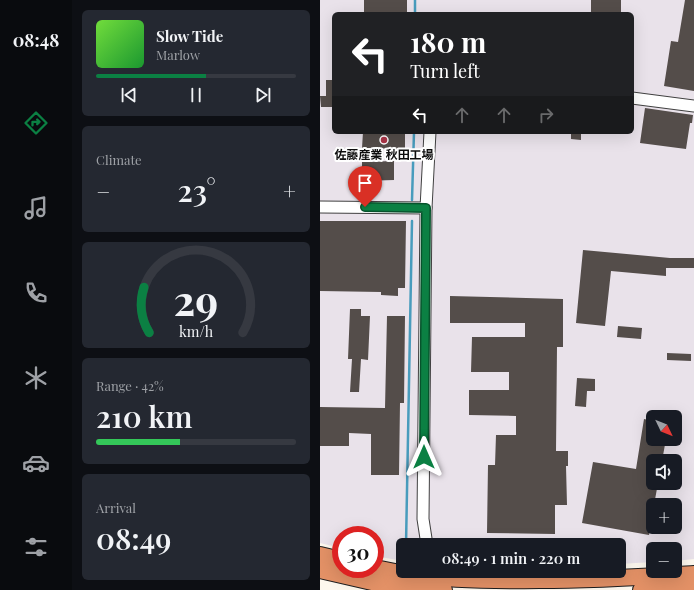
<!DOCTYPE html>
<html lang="en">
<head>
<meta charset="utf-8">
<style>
  :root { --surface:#171b24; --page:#242831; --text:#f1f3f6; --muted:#9ea1a6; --line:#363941; --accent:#0b8043 }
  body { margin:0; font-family:"Playfair Display","Noto Sans JP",serif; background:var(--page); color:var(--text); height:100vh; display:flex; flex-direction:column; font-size:15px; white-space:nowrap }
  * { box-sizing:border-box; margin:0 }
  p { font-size:13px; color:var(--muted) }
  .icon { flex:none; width:22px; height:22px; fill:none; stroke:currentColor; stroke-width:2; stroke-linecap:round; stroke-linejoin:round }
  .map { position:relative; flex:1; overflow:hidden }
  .drawer { display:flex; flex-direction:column; gap:10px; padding:10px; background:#0d0f14; width:248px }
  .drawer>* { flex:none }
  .guide { position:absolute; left:12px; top:12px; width:302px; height:122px; border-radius:6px; box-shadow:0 4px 16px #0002; background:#202124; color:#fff; overflow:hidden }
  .needle { width:26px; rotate:133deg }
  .controls { position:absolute; left:326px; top:410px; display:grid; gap:8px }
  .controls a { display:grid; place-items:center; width:36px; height:36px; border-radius:6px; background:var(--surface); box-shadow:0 4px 16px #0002; font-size:20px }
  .speed { position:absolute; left:12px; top:526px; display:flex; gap:8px; font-size:20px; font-weight:700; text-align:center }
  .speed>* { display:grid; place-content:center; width:52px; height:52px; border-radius:50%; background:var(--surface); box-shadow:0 4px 16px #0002; line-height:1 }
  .speed .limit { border:6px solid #d22; background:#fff; color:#111 }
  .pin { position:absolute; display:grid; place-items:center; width:34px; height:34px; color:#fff; margin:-41px -17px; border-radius:50% 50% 50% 0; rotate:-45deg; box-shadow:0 0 4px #0007 }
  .pin .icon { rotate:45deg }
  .me { position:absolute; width:44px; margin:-22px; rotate:0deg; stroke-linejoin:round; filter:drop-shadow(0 0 3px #0008) }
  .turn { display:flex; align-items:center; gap:14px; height:84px; padding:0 12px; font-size:18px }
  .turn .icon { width:52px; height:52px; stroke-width:2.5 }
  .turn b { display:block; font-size:28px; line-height:34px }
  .lanes { display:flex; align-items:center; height:38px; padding:0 12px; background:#0003; justify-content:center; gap:20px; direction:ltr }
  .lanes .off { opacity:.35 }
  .big { font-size:30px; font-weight:600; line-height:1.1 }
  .drawer .card { flex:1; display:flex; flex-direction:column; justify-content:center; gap:6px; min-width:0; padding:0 14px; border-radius:6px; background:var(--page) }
  .drawer .dial { align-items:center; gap:0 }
  .dial svg { height:104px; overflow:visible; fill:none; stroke:var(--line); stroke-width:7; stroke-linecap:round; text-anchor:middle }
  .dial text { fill:var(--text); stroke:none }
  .song { display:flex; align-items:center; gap:12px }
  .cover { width:48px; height:48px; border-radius:6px; background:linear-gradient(135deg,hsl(100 70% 55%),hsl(130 70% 35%)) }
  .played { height:4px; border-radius:2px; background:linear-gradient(90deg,var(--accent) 55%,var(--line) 55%) }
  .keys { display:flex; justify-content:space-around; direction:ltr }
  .heat { display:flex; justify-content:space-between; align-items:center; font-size:22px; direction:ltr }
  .charge { height:6px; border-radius:3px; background:linear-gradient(90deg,#34c759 42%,var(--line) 0) }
  .trip { position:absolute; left:76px; top:538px; width:230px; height:40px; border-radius:6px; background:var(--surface); box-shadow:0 4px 16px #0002; font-weight:600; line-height:40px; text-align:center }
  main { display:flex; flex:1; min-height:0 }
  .tab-bar { display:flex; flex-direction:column; width:72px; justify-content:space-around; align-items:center; background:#090b0e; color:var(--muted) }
  .tab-bar .icon { width:28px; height:28px }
  .tab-bar .active { color:var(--accent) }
  .tab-bar b { font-size:18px; color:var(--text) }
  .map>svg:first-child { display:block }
  .industrial { fill:#e9e2ea; fill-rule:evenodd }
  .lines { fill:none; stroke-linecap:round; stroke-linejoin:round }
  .stream { stroke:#489cbd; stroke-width:2.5 }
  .building { fill:#544d4a }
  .minor-casing { stroke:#404040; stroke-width:13 }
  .highway-casing { stroke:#1e1e1e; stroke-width:18 }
  .minor { stroke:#fff; stroke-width:11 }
  .highway { stroke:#e39166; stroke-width:16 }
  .route-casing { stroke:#07532c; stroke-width:10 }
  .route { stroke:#0b8043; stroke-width:7 }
  .poi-dot { fill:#ac3548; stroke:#fff; stroke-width:1.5 }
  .labels { text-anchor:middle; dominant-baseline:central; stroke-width:4; stroke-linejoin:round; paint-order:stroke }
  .poi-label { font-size:12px; font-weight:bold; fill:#0d0d0d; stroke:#fff }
</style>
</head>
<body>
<main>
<nav class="tab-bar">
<b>08:48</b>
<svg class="icon active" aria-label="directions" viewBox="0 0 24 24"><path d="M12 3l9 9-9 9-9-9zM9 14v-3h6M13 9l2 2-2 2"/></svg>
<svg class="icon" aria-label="music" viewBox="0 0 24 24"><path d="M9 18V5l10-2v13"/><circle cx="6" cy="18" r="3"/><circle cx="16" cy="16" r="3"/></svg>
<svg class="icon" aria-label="phone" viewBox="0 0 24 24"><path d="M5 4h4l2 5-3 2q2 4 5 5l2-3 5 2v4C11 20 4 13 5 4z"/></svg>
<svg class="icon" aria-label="climate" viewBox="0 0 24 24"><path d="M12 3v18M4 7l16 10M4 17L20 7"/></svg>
<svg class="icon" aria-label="car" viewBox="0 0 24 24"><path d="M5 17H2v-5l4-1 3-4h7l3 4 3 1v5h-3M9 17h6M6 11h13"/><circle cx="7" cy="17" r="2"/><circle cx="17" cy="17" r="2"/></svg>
<svg class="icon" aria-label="filters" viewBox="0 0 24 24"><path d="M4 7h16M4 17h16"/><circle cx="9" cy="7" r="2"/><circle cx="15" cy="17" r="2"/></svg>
</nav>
<section class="drawer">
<div class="card">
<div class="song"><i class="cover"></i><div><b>Slow Tide</b><p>Marlow</p></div></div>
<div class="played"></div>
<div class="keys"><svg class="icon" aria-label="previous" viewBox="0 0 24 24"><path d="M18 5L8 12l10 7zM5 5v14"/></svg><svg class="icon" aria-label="pause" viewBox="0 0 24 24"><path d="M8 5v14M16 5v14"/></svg><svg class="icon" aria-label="next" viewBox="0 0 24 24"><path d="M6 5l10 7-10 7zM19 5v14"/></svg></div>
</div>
<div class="card"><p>Climate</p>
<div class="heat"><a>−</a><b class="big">23°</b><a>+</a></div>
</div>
<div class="card dial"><svg viewBox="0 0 100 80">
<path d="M14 69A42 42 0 1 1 86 69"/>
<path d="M14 69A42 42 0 0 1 10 34" stroke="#0b8043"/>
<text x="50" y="56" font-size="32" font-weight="700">29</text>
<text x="50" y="72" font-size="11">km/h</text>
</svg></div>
<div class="card"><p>Range · 42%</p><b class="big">210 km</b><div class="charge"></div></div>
<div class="card"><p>Arrival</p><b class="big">08:49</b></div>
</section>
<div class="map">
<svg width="374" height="590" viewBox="0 0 374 590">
  <rect width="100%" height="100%" fill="#fdf8ee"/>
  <!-- industrial -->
  <path class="industrial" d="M 0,0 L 374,0 L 374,559 L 355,561 L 355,549 L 333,549 L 333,562 L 299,564 L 299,545 L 83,545 L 83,561 L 55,556 L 55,535 L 21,535 L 21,548 L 0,543 ZM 14,14 L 312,14 L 312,132 L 14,132 ZM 333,417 L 355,417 L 355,439 L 333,439 ZM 333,461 L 355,461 L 355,483 L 333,483 ZM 333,505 L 355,505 L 355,527 L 333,527 Z"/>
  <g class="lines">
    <!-- stream -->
    <g class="stream">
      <polyline points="95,14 95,0"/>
      <polyline points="92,200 94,132"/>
      <polyline points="86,545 92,221"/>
    </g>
  </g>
  <!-- building -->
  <g class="building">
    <rect x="44" y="0" width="43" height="14"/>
    <rect x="271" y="0" width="30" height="14"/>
    <polygon points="365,0 374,0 374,91 344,86 351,41 358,42"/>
    <polygon points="6,80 14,80 14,107 1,107 0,96 6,96"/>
    <polygon points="325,108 373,115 372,123 370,123 366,149 320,143"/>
    <polygon points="43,132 85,132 85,149 42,148"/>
    <polygon points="251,132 261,132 261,140 251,139"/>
    <polygon points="74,161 74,180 42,181 42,162"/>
    <polygon points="0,221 86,221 85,288 78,288 78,296 61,295 61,292 0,291"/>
    <polygon points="263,250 350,258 374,258 374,268 346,268 346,276 291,271 285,326 256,323"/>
    <polygon points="130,296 243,299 243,347 237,347 236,451 248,451 248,466 246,466 247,505 235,505 235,534 167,533 168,465 175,465 176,435 196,435 196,416 149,415 149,390 189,390 189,372 151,372 152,337 205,337 205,323 130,323"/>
    <polygon points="30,309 41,309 41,316 50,316 48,360 41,359 39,392 30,392 32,359 28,359"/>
    <polygon points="67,316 85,316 84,403 80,403 79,475 51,475 51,434 29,433 29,446 0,446 0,407 65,408"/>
    <polygon points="298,326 322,328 321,339 297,337"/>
    <polygon points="347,353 371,354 371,361 347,360"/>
    <polygon points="257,378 275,379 275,391 267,391 266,407 255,406"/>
    <polygon points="324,419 333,421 333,439 346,439 342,461 333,461 333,483 338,483 334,505 333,505 333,514 329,535 262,523 273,462 316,469"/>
  </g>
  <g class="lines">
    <defs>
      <g id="minor">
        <polyline points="312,98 374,106"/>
        <polyline points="0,207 106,208"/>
        <polyline points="107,545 103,519 106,208 110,132"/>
      </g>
      <g id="highway">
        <polyline points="0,555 21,560"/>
        <path d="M 55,568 C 108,580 164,581 219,580 C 271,580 322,577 374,574"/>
        <polyline points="0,570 52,582 124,590"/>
        <polyline points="321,590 374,585"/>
      </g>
    </defs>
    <!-- minor casing -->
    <use href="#minor" class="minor-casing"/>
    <!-- highway casing -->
    <use href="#highway" class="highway-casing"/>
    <!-- minor -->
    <use href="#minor" class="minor"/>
    <!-- highway -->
    <use href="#highway" class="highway"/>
  </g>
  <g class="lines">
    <defs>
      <polyline id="route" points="45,207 106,208 104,457"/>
    </defs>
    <!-- route casing -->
    <use href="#route" class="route-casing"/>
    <!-- route -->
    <use href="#route" class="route"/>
  </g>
  <!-- markers -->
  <circle class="poi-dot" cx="64" cy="140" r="4"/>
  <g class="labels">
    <!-- poi labels -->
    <g class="poi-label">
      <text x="64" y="154">佐藤産業 秋田工場</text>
    </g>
  </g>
</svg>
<div class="controls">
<a><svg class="needle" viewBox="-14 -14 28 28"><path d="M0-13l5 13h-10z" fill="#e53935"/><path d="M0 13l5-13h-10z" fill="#9ea1a6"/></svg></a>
<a><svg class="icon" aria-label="sound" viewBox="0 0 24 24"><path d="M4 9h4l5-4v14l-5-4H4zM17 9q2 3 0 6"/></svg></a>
<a>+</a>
<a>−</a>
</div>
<div class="speed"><div class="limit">30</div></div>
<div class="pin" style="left:45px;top:207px;background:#d93025"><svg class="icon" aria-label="arrive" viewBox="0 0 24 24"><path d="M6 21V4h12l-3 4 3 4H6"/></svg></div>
<svg class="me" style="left:104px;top:457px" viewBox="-20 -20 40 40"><path d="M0-17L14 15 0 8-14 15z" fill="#0b8043" stroke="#fff" stroke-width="4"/></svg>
<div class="trip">08:49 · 1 min · 220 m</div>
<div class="guide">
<div class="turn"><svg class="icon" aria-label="left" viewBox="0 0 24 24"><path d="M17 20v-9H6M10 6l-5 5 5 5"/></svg><div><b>180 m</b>Turn left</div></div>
<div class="lanes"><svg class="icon" aria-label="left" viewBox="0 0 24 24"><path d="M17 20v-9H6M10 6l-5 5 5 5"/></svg><svg class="icon off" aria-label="ahead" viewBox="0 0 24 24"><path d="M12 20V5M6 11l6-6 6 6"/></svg><svg class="icon off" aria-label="ahead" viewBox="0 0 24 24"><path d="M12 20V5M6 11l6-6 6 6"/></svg><svg class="icon off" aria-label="right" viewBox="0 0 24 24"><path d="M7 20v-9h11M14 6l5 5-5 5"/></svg></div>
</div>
</div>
</main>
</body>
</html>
